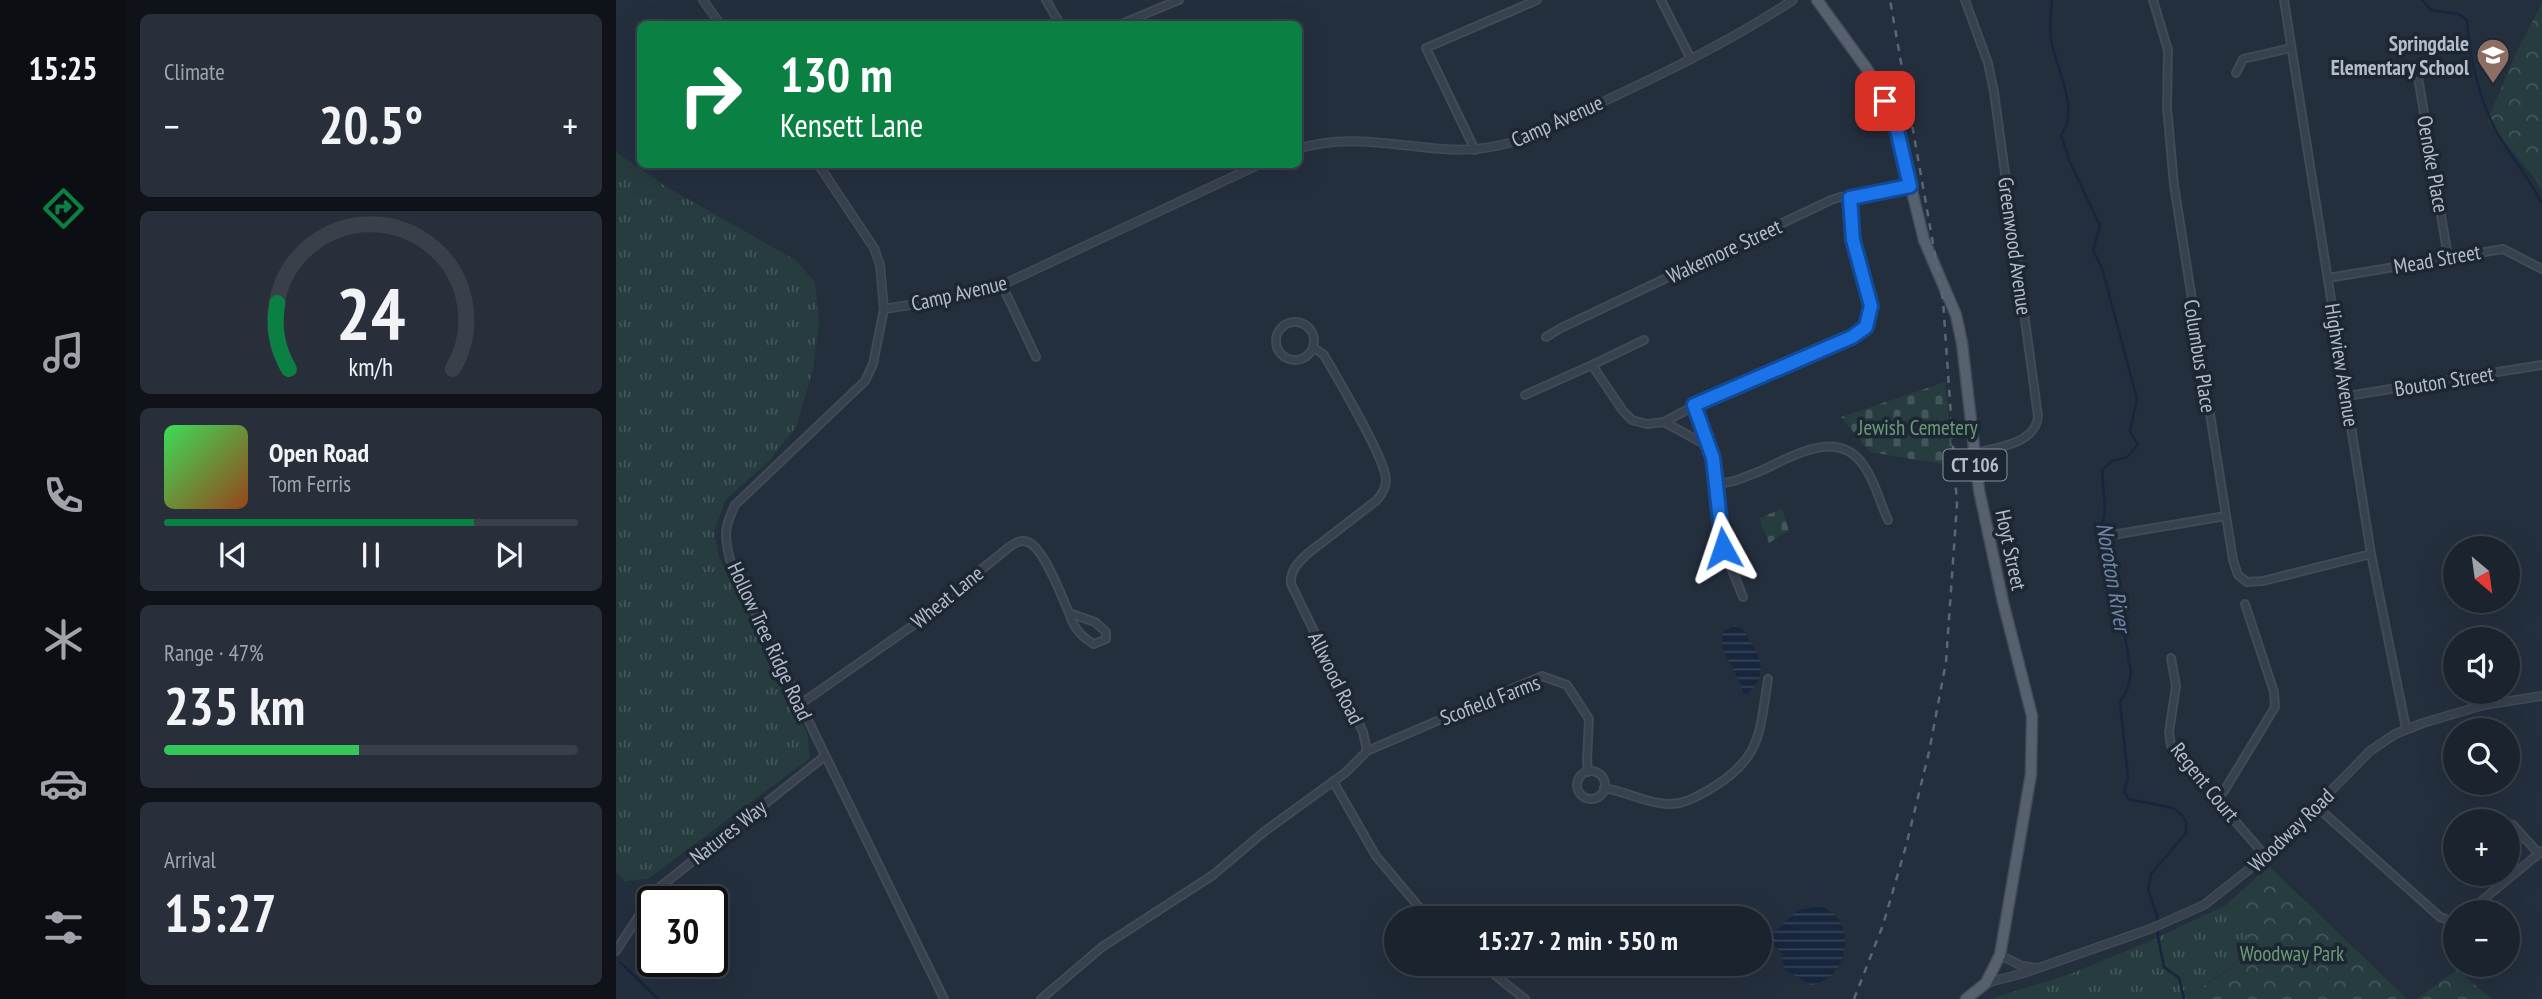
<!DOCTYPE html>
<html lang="en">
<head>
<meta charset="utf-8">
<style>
  :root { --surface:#1b232e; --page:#282f3a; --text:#f1f3f6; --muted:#a0a4aa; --line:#39404a; --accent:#0b8043 }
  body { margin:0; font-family:"PT Sans Narrow",sans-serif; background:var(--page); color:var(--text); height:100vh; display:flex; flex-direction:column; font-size:26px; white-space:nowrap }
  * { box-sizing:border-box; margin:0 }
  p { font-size:23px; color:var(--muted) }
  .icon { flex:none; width:38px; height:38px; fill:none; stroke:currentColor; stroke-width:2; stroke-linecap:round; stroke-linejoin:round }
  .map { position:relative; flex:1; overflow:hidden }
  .sheet { display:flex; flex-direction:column; gap:14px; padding:14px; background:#0f1319; width:490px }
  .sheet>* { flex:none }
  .banner { position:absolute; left:21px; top:21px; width:665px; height:147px; border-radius:10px; box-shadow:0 7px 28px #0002,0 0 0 2px var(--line); background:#0b8043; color:#fff; overflow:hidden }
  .needle { width:46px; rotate:151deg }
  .controls { position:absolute; left:1827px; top:536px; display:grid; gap:14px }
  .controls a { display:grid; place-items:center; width:77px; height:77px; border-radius:50%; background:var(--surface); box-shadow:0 7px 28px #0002,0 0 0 2px var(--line); font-size:35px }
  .speed { position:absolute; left:21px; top:886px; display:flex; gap:14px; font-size:35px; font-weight:700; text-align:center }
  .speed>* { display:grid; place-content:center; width:91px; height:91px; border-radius:50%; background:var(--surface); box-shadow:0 7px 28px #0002,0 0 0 2px var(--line); line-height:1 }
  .speed .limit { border:4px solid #111; border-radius:10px; background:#fff; color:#111 }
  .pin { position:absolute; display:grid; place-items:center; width:60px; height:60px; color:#fff; margin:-30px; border-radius:14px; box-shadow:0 4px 10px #0006 }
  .me { position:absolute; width:77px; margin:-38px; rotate:355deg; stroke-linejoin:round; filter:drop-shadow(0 0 5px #0008) }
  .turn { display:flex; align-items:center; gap:24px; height:147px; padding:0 28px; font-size:32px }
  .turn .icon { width:91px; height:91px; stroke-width:2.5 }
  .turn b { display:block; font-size:49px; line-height:60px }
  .big { font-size:52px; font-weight:600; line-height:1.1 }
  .sheet .card { flex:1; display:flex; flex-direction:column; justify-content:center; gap:10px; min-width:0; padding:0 24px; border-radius:10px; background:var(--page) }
  .sheet .dial { align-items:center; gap:0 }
  .dial svg { height:182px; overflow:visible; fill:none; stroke:var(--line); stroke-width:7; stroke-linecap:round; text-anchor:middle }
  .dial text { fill:var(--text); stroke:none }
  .song { display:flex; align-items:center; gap:21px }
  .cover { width:84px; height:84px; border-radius:10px; background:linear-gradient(135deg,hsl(130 70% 55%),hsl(20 70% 35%)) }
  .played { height:7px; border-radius:4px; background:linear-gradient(90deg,var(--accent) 75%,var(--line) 75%) }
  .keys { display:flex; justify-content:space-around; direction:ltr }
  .heat { display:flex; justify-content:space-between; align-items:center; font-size:38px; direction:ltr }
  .charge { height:10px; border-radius:5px; background:linear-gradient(90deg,#34c759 47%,var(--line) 0) }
  .trip { position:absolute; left:768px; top:906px; width:388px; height:70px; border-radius:35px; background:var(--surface); box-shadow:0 7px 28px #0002,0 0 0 2px var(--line); font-weight:600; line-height:70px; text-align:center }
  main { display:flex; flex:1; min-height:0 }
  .tab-bar { display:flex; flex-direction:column; width:126px; justify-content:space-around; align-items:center; background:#0b0e12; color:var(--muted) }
  .tab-bar .icon { width:49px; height:49px }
  .tab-bar .current { color:var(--accent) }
  .tab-bar b { font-size:32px; color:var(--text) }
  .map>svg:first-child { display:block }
  .grass { fill:url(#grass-tufts) }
  .cemetery { fill:url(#cemetery-stones) }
  .park { fill:url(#park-crowns) }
  .water { fill:url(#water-rules) }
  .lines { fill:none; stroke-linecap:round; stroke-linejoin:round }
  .stream { stroke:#17263c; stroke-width:2.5 }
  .minor-casing { stroke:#414a57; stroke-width:10 }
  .tertiary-casing { stroke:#414a57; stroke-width:10 }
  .primary-casing { stroke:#414a57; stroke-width:13 }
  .minor { stroke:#38414e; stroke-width:6 }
  .tertiary { stroke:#38414e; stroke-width:7 }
  .primary { stroke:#56606e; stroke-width:10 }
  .rail { stroke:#5a6575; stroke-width:2.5; stroke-dasharray:7 7; stroke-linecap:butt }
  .route-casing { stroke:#114b97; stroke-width:18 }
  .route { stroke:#1a73e8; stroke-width:12 }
  .labels { text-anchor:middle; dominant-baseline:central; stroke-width:7; stroke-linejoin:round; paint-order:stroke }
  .shield { fill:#1d2633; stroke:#878f9c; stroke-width:2 }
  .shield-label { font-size:19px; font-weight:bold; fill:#b4bcc9 }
  .poi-label { font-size:21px; font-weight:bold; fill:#b4bcc9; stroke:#1d2633; text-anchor:end }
  .street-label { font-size:21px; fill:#b4bcc9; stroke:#1d2633 }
  .park-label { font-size:21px; fill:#6b9a76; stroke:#1d2633 }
  .water-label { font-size:23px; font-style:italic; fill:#6d86a8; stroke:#1d2633 }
</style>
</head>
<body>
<main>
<nav class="tab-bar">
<b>15:25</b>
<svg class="icon current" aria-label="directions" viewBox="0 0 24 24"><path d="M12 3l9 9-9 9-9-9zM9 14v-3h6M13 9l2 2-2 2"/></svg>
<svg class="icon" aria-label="music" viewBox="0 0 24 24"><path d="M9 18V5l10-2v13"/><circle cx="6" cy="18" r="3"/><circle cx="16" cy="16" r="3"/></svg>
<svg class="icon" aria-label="phone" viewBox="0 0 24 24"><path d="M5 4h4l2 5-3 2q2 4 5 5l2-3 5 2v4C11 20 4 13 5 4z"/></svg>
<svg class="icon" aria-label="climate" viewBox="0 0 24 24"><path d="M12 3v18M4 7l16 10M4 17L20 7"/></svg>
<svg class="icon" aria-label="car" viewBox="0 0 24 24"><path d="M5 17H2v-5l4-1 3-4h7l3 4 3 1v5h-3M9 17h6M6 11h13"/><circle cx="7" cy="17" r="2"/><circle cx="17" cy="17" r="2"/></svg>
<svg class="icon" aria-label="filters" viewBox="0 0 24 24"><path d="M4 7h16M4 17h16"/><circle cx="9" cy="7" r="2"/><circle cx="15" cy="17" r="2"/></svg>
</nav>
<section class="sheet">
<div class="card"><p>Climate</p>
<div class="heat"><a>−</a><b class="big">20.5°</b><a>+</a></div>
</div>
<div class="card dial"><svg viewBox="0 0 100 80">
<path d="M14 69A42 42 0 1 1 86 69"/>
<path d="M14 69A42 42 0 0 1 9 40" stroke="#0b8043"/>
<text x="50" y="56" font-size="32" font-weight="700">24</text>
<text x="50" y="72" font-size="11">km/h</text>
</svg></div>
<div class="card">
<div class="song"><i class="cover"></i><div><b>Open Road</b><p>Tom Ferris</p></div></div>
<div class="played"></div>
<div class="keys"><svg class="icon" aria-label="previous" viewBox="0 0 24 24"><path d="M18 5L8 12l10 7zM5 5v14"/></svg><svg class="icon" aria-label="pause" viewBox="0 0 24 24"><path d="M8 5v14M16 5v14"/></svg><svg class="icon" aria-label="next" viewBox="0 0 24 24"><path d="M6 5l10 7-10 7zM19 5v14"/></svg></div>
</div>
<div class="card"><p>Range · 47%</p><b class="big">235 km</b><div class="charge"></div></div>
<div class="card"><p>Arrival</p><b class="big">15:27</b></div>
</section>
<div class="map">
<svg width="1926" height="999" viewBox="0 0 1926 999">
  <defs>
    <pattern id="grass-tufts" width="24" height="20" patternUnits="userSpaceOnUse" patternTransform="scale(1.75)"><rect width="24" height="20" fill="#263c3f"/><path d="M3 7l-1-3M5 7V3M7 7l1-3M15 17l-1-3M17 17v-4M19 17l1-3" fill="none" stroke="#435659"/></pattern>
    <pattern id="cemetery-stones" width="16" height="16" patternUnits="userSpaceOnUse" patternTransform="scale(1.75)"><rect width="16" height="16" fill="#263c3f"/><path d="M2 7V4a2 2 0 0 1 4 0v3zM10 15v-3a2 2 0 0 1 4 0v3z" fill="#435659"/></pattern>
    <pattern id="park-crowns" width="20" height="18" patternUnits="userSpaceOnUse" patternTransform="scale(1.75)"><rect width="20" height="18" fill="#263c3f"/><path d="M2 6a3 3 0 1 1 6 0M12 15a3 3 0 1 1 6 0" fill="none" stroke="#435659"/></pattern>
    <pattern id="water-rules" width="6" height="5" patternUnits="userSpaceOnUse" patternTransform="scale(1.75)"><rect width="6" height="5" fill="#17263c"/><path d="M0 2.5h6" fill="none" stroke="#364457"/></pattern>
  </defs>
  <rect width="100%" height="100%" fill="#242f3e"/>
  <!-- grass -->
  <g class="grass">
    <polygon points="0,152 49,186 181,261 199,283 203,323 197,370 180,427 153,461 110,499 98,531 102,555 191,733 194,758 32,879 9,881 0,872"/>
    <polygon points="1610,905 1624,917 1632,929 1632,948 1625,959 1611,970 1567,999 1374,999 1454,974 1532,942"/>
  </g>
  <!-- cemetery -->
  <g class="cemetery">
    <polygon points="1329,382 1338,466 1254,452 1225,417"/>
    <polygon points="1166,509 1173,531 1153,543 1143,518"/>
  </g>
  <!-- park -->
  <g class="park">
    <polygon points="1926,3 1926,193 1921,181 1871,121 1902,49"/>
    <path d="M 1653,866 L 1791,999 L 1567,999 C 1604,973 1665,953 1610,905 Z"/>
    <polygon points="1841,970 1876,999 1801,999"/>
  </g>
  <!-- water -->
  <g class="water">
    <path d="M 1119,625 C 1127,628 1130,634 1134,641 C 1147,660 1151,677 1130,695 L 1127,693 C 1124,673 1099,650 1108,631 Z"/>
    <path d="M 1204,906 C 1243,918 1234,981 1194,985 L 1168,969 L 1166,954 L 1155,942 L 1154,936 L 1182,910 Z"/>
  </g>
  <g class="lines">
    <!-- stream -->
    <g class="stream">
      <path d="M 1436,0 C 1435,12 1433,27 1435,39 C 1439,66 1465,111 1445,135 L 1454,162 L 1484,226 L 1477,250 L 1486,268 L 1521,399 L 1514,431 L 1522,445 L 1511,457 L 1496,461 L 1486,470 L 1489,511 L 1486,528 L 1503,600 L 1515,673 L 1512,688 L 1504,702 L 1512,778 L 1508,790 L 1512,799 L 1557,808 L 1566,815 L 1570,822 L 1570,833 L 1535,874 L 1532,890 L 1541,916 L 1542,937 L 1548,967 L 1563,978 L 1568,999"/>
      <path d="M 1806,0 L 1815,10 L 1843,14 L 1851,20 C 1853,54 1862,94 1877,125 C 1891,153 1913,176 1926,204"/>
      <polyline points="4,962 42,999"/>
    </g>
    <defs>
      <g id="minor">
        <polyline points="430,0 444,24"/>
        <polyline points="1045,0 1075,59"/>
        <path d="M 1349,0 L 1372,63 L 1378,92 L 1422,416 C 1420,444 1380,448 1358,453"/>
        <polyline points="1537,0 1552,50 1551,107 1558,185 1617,560 1622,575 1631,582 1647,581 1755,554"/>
        <polyline points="1668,0 1755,554 1790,728"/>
        <polyline points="505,24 563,0"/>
        <polyline points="1801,71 1832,257"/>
        <polyline points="1620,73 1627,59 1675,48"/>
        <polyline points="859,150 810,48 921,0"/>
        <polyline points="1712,278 1887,249 1926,269"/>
        <polyline points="386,285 420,357"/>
        <path d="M 268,309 L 257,364 L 249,381 L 119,505 C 108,528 108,535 114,560 L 328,999"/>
        <circle cx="679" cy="341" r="19"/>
        <polyline points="930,337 945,328 1215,200 1224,197 1257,195 1294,186"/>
        <polyline points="1028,340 976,365 1007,411 1016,420 1031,424 1048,422 1093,398 1244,333 1253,320 1255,306 1238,240 1234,198"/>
        <path d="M 697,347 L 708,355 C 721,378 770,459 770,480 C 770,488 766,494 761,500 L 691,554 C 682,563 674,570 675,584 L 747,732 L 751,751"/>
        <polyline points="909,395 976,365"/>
        <polyline points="1731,396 1926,365"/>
        <polyline points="1078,405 1097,458 1107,548 1127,597"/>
        <polyline points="1048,422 1094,447"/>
        <path d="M 1101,483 C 1116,484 1128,477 1142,472 C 1174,458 1222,426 1248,466 C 1259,481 1264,503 1272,520"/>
        <polyline points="1496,535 1610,516"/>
        <polyline points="1555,658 1560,686 1553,732 1555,746 1650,857"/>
        <path d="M 183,705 L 296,626 L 392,548 C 398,544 404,539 412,542 C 428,548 446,597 453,613 L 479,622 L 490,632 L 490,639 L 478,644 C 465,637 457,627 453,613"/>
        <circle cx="975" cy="785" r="14"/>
        <polyline points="717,781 760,856 813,919"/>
        <path d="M 988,788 C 1009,791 1029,803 1051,804 C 1066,805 1078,798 1091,791 C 1145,760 1143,736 1152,679"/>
        <polyline points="1601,798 1608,791 1659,707 1658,692 1629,604"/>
        <polyline points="1701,807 1824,917 1832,920 1839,919"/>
        <polyline points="1897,825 1923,854"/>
        <polyline points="1852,912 1926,851"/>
        <polyline points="0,951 39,891 209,756"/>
        <polyline points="865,964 909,999"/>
        <polyline points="425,999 486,947 597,875 649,831 729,773 751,751 926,676 951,685 973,719 971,760 972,772"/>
      </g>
      <g id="tertiary">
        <polyline points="87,0 104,24"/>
        <path d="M 682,149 C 731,133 778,146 827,149 C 857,152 884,147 912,137 C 1002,94 1094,55 1177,0"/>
        <polyline points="202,164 258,248 264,265 268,309 332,299 386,285 644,164"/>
        <polyline points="1384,955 1406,966 1421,968"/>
        <polyline points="1370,983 1408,973 1534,929 1588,905 1655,852 1754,751 1779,734 1807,723 1868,705 1926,696"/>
      </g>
      <polyline id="primary" points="1201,0 1251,69 1269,101 1281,130 1308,240 1340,315 1346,343 1363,490 1387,602 1416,716 1415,774 1384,955 1370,983 1350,999"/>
    </defs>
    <!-- minor casing -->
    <use href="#minor" class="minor-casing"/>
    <!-- tertiary casing -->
    <use href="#tertiary" class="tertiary-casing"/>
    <!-- primary casing -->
    <use href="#primary" class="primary-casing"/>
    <!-- minor -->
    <use href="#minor" class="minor"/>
    <!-- tertiary -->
    <use href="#tertiary" class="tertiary"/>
    <!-- primary -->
    <use href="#primary" class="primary"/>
    <!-- rail -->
    <polyline class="rail" points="1238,999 1267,925 1290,846 1313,752 1330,662 1341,504 1327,300 1274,0"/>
  </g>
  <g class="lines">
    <defs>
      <polyline id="route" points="1107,548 1097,458 1078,405 1236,337 1250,327 1255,306 1237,240 1234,198 1294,186 1281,130 1269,101"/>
    </defs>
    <!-- route casing -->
    <use href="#route" class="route-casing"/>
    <!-- route -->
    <use href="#route" class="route"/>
  </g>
  <!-- icons -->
  <defs>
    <symbol id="school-pin" viewBox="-11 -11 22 30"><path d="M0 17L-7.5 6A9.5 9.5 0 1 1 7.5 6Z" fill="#8d6e63" stroke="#1d2633"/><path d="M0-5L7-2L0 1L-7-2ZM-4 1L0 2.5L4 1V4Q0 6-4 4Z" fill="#fff"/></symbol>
  </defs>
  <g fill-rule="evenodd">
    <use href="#school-pin" x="1858" y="36" width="38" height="52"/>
  </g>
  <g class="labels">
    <!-- shield labels -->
    <rect class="shield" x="1327.5" y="449.5" width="63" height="31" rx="5"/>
    <g class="shield-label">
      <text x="1359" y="465">CT 106</text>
    </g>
    <!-- poi labels -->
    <g class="poi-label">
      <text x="1853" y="43">Springdale<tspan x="1853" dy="24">Elementary School</tspan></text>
    </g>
    <!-- street labels -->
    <g class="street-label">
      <text transform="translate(941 121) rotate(-24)">Camp Avenue</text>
      <text transform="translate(1817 164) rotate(80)">Oenoke Place</text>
      <text transform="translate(1399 246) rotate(82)">Greenwood Avenue</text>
      <text transform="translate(1108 251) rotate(-25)">Wakemore Street</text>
      <text transform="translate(1821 259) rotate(-10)">Mead Street</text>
      <text transform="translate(343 293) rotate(-13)">Camp Avenue</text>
      <text transform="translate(1584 356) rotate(81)">Columbus Place</text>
      <text transform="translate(1726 365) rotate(81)">Highview Avenue</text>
      <text transform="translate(1828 381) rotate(-9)">Bouton Street</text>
      <text transform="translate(1395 550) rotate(78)">Hoyt Street</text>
      <text transform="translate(331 597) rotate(-39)">Wheat Lane</text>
      <text transform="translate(154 641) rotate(65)">Hollow Tree Ridge Road</text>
      <text transform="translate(720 678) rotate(64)">Allwood Road</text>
      <text transform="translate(874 700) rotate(-21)">Scofield Farms</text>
      <text transform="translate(1589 782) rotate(51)">Regent Court</text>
      <text transform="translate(1675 830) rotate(-44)">Woodway Road</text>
      <text transform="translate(112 832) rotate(-38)">Natures Way</text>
    </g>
    <!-- park labels -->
    <g class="park-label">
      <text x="1302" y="427">Jewish Cemetery</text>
      <text x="1676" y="953">Woodway Park</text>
    </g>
    <!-- water labels -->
    <g class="water-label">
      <text transform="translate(1498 577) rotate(80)">Noroton River</text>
    </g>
  </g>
</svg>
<div class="controls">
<a><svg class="needle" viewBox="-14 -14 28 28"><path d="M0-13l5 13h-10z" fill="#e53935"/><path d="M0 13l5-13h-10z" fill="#a0a4aa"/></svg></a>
<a><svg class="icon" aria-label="sound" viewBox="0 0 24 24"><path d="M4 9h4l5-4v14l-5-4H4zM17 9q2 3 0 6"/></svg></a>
<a><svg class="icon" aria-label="search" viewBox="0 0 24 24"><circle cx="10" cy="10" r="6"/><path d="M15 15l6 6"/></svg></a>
<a>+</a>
<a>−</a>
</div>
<div class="speed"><div class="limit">30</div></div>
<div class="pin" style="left:1269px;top:101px;background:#d93025"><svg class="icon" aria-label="arrive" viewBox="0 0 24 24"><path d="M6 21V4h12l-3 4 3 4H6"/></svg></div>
<svg class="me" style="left:1107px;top:548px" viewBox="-20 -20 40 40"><path d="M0-17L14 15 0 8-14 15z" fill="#1a73e8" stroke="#fff" stroke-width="4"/></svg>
<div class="trip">15:27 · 2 min · 550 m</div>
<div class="banner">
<div class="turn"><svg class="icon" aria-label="right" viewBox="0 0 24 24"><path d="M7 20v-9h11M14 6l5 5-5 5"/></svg><div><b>130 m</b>Kensett Lane</div></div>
</div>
</div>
</main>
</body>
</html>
